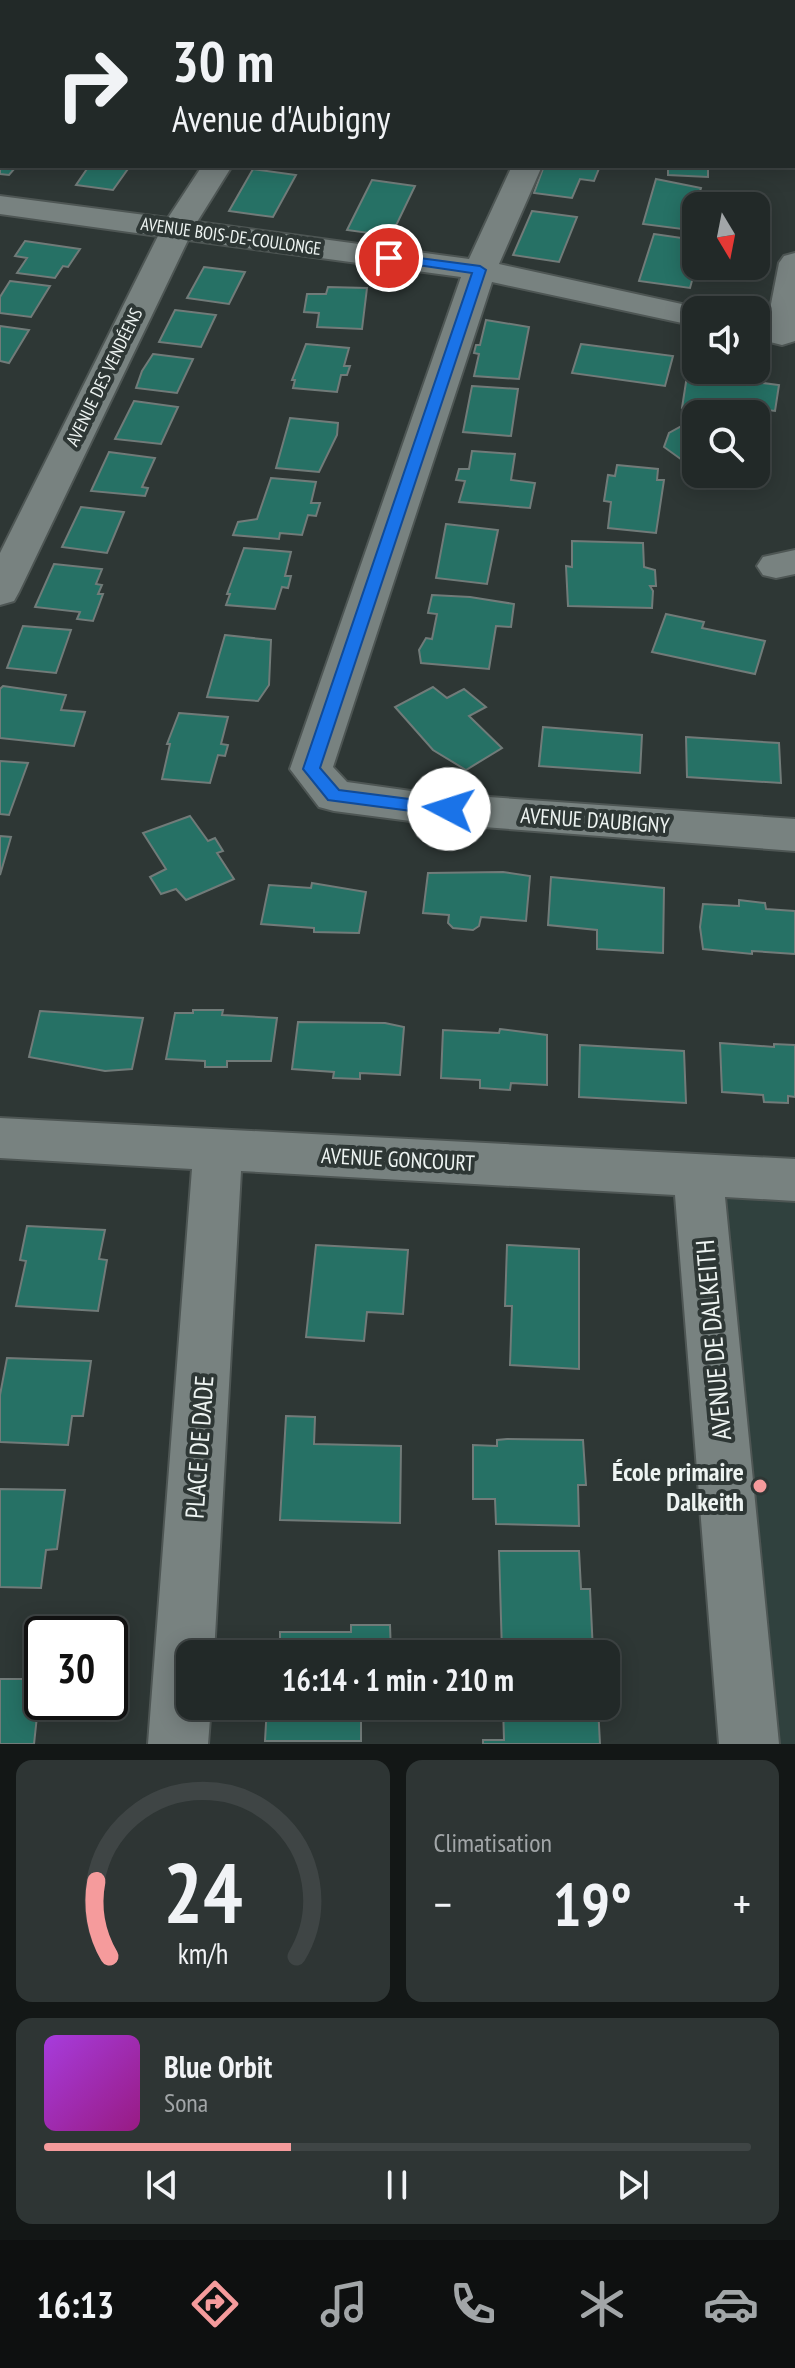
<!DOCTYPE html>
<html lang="fr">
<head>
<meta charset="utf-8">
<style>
  :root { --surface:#222928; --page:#2e3534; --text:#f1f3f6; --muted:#a2a6a8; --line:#3f4545; --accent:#f59b9c }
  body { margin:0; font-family:"PT Sans Narrow",sans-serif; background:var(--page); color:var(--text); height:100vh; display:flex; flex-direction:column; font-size:30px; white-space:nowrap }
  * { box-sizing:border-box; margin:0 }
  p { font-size:26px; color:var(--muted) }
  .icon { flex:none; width:44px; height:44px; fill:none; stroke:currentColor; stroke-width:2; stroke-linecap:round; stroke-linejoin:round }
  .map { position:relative; height:1744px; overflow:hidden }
  .drawer { display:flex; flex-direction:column; gap:16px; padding:16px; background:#131716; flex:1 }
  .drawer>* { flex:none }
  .banner { position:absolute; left:0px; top:0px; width:796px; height:168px; box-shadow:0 4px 20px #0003,0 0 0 2px var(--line); background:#222928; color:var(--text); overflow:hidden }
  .needle { width:52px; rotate:170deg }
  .tools { position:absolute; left:682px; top:192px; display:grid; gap:16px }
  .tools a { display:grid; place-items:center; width:88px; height:88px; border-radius:16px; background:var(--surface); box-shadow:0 4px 20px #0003,0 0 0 2px var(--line); font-size:40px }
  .speed { position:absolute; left:24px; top:1616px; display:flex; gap:16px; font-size:40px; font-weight:700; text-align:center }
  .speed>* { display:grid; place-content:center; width:104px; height:104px; border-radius:50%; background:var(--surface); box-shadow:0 4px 20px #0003,0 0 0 2px var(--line); line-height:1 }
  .speed .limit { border:4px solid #111; border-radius:12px; background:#fff; color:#111 }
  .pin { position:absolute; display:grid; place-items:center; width:68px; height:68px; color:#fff; margin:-34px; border:4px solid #fff; border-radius:50%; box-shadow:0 2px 8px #0007 }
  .me { position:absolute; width:88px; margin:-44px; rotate:275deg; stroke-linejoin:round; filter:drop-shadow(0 0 6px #0008) }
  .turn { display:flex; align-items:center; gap:28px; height:168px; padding:0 40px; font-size:36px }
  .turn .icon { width:104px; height:104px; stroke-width:2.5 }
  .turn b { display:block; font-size:56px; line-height:68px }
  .big { font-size:60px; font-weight:600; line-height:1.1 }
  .drawer .card { flex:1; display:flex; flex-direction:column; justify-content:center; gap:12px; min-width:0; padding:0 28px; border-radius:16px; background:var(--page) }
  .drawer .dial { align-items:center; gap:0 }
  .dial svg { height:208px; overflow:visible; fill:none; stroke:var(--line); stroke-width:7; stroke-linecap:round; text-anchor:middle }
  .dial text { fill:var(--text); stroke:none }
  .song { display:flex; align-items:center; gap:24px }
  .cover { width:96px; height:96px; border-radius:12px; background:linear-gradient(135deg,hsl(280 70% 55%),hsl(310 70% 35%)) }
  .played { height:8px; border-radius:4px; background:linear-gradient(90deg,var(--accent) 35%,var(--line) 35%) }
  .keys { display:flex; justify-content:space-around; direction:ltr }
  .heat { display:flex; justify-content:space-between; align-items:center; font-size:44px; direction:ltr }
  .drawer .tiles { flex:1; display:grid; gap:16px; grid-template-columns:1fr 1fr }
  .card:last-child { grid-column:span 2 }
  .trip { position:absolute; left:176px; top:1640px; width:444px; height:80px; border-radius:16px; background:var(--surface); box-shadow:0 4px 20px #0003,0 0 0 2px var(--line); font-weight:600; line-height:80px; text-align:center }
  .dock { display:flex; height:128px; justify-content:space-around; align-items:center; background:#0e1010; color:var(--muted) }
  .dock .icon { width:56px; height:56px }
  .dock .on { color:var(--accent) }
  .dock b { font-size:36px; color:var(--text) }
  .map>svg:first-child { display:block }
  .built { fill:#30413e }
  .building { fill:#267165; stroke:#717b79; stroke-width:2 }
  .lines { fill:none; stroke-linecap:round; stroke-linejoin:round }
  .minor-casing { stroke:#4e5654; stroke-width:4 }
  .major-casing { stroke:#4e5654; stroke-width:4 }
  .highway-casing { stroke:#4e5654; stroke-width:4 }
  .minor { fill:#788280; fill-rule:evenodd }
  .major { fill:#418f84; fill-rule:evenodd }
  .highway { fill:#1c9887; fill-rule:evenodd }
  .route { fill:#1a73e8; stroke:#114b97; stroke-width:2 }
  .poi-dot { fill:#f59b9c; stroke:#2e3735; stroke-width:3 }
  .labels { text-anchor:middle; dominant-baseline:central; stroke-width:8; stroke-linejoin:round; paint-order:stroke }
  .far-street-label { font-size:18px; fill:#eef4f2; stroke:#2e3735 }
  .street-label { font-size:22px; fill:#eef4f2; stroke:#2e3735 }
  .near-street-label { font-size:26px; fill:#eef4f2; stroke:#2e3735 }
  .near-poi-label { font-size:26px; font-weight:bold; fill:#eef4f2; stroke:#2e3735; text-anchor:end }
</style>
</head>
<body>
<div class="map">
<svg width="795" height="1744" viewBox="0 0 795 1744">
  <rect width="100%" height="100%" fill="#2e3735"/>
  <!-- built -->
  <polygon class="built" points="698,1175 795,1180 795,1744 749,1744"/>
  <!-- building -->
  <g class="building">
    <polygon points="0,146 2,166 15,168 9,175 0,174"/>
    <polygon points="89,166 130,166 113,190 76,185"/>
    <polygon points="544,166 600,166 594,181 580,179 572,198 534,193"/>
    <polygon points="668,166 708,166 708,177 668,175"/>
    <polygon points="253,169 296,175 273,217 229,211"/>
    <polygon points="656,179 701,188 696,204 690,204 682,229 643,224"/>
    <polygon points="372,180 415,186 391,236 347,230"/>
    <polygon points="532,211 577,217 559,262 513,255"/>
    <polygon points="654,234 696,240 696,266 690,288 639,281"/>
    <polygon points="25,241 80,249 68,267 63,266 55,278 17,273 27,258 15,256"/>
    <polygon points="204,267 245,272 229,304 187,298"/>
    <polygon points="10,281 50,286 31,317 0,313 0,297"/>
    <polygon points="328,287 367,288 362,329 317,327 319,313 304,312 307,294 326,294"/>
    <polygon points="175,310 216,315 201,347 159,342"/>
    <polygon points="486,320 529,327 519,379 474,376 479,354 474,353 476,345 480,345"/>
    <polygon points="0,326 29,330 9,363 0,361"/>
    <polygon points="306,344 349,348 344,366 350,366 347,375 341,375 337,392 293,388 295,380 292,380"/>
    <polygon points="581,344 673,356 665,386 572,373"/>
    <polygon points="153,354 193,359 177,393 136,388 142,371"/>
    <polygon points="688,369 724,373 723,378 779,385 775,411 715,403 713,412 682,408"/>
    <polygon points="472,386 518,389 511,436 463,432"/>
    <polygon points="134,401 178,407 161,444 115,439"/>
    <polygon points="290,418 338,423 337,435 319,472 276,468"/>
    <polygon points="687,418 696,419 696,470 664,447 669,433 685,424"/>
    <polygon points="472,451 515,454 511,480 535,483 530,508 459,502 465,481 456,480 459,469 469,469"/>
    <polygon points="109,452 155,458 142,487 148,488 145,496 91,491"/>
    <polygon points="756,462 762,463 756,485 702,474 756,474"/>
    <polygon points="617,465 658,469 657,480 664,480 656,533 608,528 611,502 604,501 608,475 615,476"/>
    <polygon points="271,478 316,482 311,503 320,503 316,516 308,515 302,535 280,533 279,539 233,535 238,522 257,519"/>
    <polygon points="81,507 124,512 107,553 62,547"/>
    <polygon points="446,524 498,530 487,584 436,578"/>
    <polygon points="572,541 643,543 644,567 655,570 656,586 650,586 653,591 652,608 568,606 566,566 572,567"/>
    <polygon points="244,548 291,552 285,576 291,576 288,588 282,587 275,609 226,605 230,594 227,594"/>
    <polygon points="54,564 102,569 96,584 102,585 98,594 103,594 93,621 77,619 80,612 35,607"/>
    <polygon points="432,595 470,597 514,604 511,627 496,626 489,669 421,663 419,650 426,638 432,639 437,614 428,613"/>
    <polygon points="666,614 704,622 702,628 765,641 755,674 652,652"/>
    <polygon points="23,626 71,630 56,673 7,668"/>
    <polygon points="225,635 271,640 269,685 258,701 207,697"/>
    <polygon points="3,686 66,695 61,710 85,712 74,746 0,738 0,689"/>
    <polygon points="433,687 447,698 464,689 486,707 469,716 502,748 466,770 433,750 395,707"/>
    <polygon points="179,713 228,717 221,744 228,745 225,756 218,755 210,783 162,779 170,744 167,744"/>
    <polygon points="543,727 642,735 640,773 539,766"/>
    <polygon points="686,737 779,743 781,783 687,777"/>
    <polygon points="0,761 28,763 9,815 0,814"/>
    <polygon points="190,816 208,841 215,838 223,851 217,853 234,879 186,900 176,889 161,894 150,877 166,869 143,833"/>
    <polygon points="0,836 11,837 0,875"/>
    <polygon points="503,872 530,876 526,921 481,917 479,926 473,930 453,928 448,923 449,915 423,913 428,873"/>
    <polygon points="551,877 664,888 663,953 597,949 597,930 548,925"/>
    <polygon points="312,883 366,892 359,933 314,932 314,928 261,924 269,885 311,888"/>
    <polygon points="739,900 765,903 766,909 795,911 795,954 752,951 752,954 703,949 700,927 703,904 739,906"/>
    <polygon points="193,1010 223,1010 222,1015 277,1018 271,1061 227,1061 227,1067 205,1067 205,1061 166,1059 175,1013 193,1013"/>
    <polygon points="40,1011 143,1018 132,1069 105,1071 29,1057"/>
    <polygon points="298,1022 385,1023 404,1027 400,1075 360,1073 360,1079 333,1078 334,1072 292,1069"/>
    <polygon points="500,1029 547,1035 547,1085 511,1083 510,1090 480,1088 480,1080 441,1078 443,1030 499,1033"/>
    <polygon points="720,1043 774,1047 774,1044 795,1045 795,1097 788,1096 788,1103 764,1102 763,1095 722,1092"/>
    <polygon points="580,1045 684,1051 686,1103 579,1097"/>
    <polygon points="27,1226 105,1230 99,1259 107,1260 98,1311 16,1306 26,1261 20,1260"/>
    <polygon points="316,1245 408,1250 403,1314 367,1312 364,1341 306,1337"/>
    <polygon points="507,1245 579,1249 579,1369 510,1365 512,1306 505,1306"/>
    <polygon points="7,1358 91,1361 83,1416 72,1416 68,1445 0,1442 0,1395"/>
    <polygon points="286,1416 315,1417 314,1444 401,1446 400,1523 280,1520"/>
    <polygon points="507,1439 583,1440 586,1485 578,1485 579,1526 496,1524 495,1499 473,1499 473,1445 497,1446 497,1440"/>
    <polygon points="0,1489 65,1490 57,1549 46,1550 41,1588 0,1587"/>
    <polygon points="499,1551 579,1551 581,1589 590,1589 593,1652 502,1652"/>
    <polygon points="351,1625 390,1625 391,1654 280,1654 280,1632 351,1632"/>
    <polygon points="0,1679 41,1679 34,1744 0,1744"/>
    <polygon points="267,1706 361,1706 361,1741 265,1741"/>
    <polygon points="503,1706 598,1706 600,1744 483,1744 483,1740 504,1740"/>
  </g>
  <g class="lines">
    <defs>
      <g id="minor">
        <polygon points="39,0 67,0 37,2"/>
        <polygon points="306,0 334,0 305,2"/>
        <polygon points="2,46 2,65 0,66 0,47"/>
        <polygon points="202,166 232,166 197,222 469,259 512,166 542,166 499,264 709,310 696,310 696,326 492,282 333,767 347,782 418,792 795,819 795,851 418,822 334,811 319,807 290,769 461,277 188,240 19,592 14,601 0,605 0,553 158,236 0,214 0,196 168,218"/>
        <polygon points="795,253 795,341 782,345 770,342 765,335 779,263 784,256"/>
        <polygon points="795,550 795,574 776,578 763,575 757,566 763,557"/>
        <polygon points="0,1118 795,1159 795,1201 725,1197 779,1744 719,1744 675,1195 241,1171 214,1654 190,1654 190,1706 211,1706 208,1744 148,1744 192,1169 0,1158"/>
      </g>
      <rect id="major" x="794" y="12" width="1" height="16"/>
      <polygon id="highway" points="680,0 712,0 714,2 682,2"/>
    </defs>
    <!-- minor casing -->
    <use href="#minor" class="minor-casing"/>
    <!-- major casing -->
    <use href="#major" class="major-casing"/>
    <!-- highway casing -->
    <use href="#highway" class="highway-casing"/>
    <!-- minor -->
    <use href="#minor" class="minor"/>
    <!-- major -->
    <use href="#major" class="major"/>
    <!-- highway -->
    <use href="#highway" class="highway"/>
  </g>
  <!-- route -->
  <polygon class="route" points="389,254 480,266 486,270 320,768 339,790 456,805 458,809 456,814 449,816 328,800 303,769 472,273 384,260 382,258"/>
  <!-- markers -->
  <circle class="poi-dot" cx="760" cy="1486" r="8"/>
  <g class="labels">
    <!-- far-street labels -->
    <g class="far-street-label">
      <text transform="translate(231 236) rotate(8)">AVENUE BOIS-DE-COULONGE</text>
      <text transform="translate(104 377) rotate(-64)">AVENUE DES VENDÉENS</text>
    </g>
    <!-- street labels -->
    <g class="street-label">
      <text transform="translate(595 820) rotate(4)">AVENUE D'AUBIGNY</text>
      <text transform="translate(398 1159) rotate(3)">AVENUE GONCOURT</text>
    </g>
    <!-- near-street labels -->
    <g class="near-street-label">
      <text transform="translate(713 1340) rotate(-95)">AVENUE DE DALKEITH</text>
      <text transform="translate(199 1447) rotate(-86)">PLACE DE DADE</text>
    </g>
    <!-- near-poi labels -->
    <g class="near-poi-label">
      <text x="744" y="1471">École primaire<tspan x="744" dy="30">Dalkeith</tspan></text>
    </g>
  </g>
</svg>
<div class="tools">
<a><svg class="needle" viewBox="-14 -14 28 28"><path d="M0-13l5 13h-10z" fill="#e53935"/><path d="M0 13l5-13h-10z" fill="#a2a6a8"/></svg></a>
<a><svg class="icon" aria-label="sound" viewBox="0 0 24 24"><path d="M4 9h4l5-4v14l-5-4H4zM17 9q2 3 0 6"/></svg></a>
<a><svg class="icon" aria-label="search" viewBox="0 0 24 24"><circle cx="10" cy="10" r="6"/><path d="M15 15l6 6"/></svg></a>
</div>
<div class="speed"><div class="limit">30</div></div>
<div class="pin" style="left:389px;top:258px;background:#d93025"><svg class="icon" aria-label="arrive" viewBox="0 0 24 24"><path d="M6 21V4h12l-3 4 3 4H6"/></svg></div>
<svg class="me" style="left:449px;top:809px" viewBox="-20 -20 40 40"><circle r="19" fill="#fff"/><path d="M0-13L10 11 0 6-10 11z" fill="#1a73e8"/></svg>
<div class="trip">16:14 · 1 min · 210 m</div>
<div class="banner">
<div class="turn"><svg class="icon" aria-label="right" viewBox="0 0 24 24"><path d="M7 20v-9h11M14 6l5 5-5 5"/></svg><div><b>30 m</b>Avenue d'Aubigny</div></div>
</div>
</div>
<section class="drawer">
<div class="tiles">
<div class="card dial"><svg viewBox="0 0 100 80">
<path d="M14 69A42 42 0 1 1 86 69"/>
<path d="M14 69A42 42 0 0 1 9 40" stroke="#f59b9c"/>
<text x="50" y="56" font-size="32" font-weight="700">24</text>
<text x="50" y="72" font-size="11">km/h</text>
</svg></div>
<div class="card"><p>Climatisation</p>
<div class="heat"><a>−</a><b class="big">19°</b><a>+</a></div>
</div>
<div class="card">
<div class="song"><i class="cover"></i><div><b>Blue Orbit</b><p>Sona</p></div></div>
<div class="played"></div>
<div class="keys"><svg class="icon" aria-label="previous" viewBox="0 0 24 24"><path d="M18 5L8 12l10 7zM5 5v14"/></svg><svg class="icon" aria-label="pause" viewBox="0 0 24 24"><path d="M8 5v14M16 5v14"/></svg><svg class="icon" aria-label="next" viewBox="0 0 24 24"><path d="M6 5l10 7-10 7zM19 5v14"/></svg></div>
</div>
</div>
</section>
<nav class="dock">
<b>16:13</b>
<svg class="icon on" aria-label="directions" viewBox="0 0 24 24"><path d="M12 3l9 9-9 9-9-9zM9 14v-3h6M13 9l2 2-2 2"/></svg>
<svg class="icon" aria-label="music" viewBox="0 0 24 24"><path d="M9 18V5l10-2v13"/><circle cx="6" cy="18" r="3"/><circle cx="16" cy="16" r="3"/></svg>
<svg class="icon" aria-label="phone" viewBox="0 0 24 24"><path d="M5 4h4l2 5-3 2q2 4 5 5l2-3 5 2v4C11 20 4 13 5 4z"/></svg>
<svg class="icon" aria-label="climate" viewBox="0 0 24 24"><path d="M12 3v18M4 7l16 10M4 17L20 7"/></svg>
<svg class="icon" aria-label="car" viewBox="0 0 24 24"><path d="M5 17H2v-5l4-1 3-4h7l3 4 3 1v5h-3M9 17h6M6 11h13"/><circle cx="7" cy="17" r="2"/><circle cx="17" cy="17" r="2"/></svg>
</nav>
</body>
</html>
